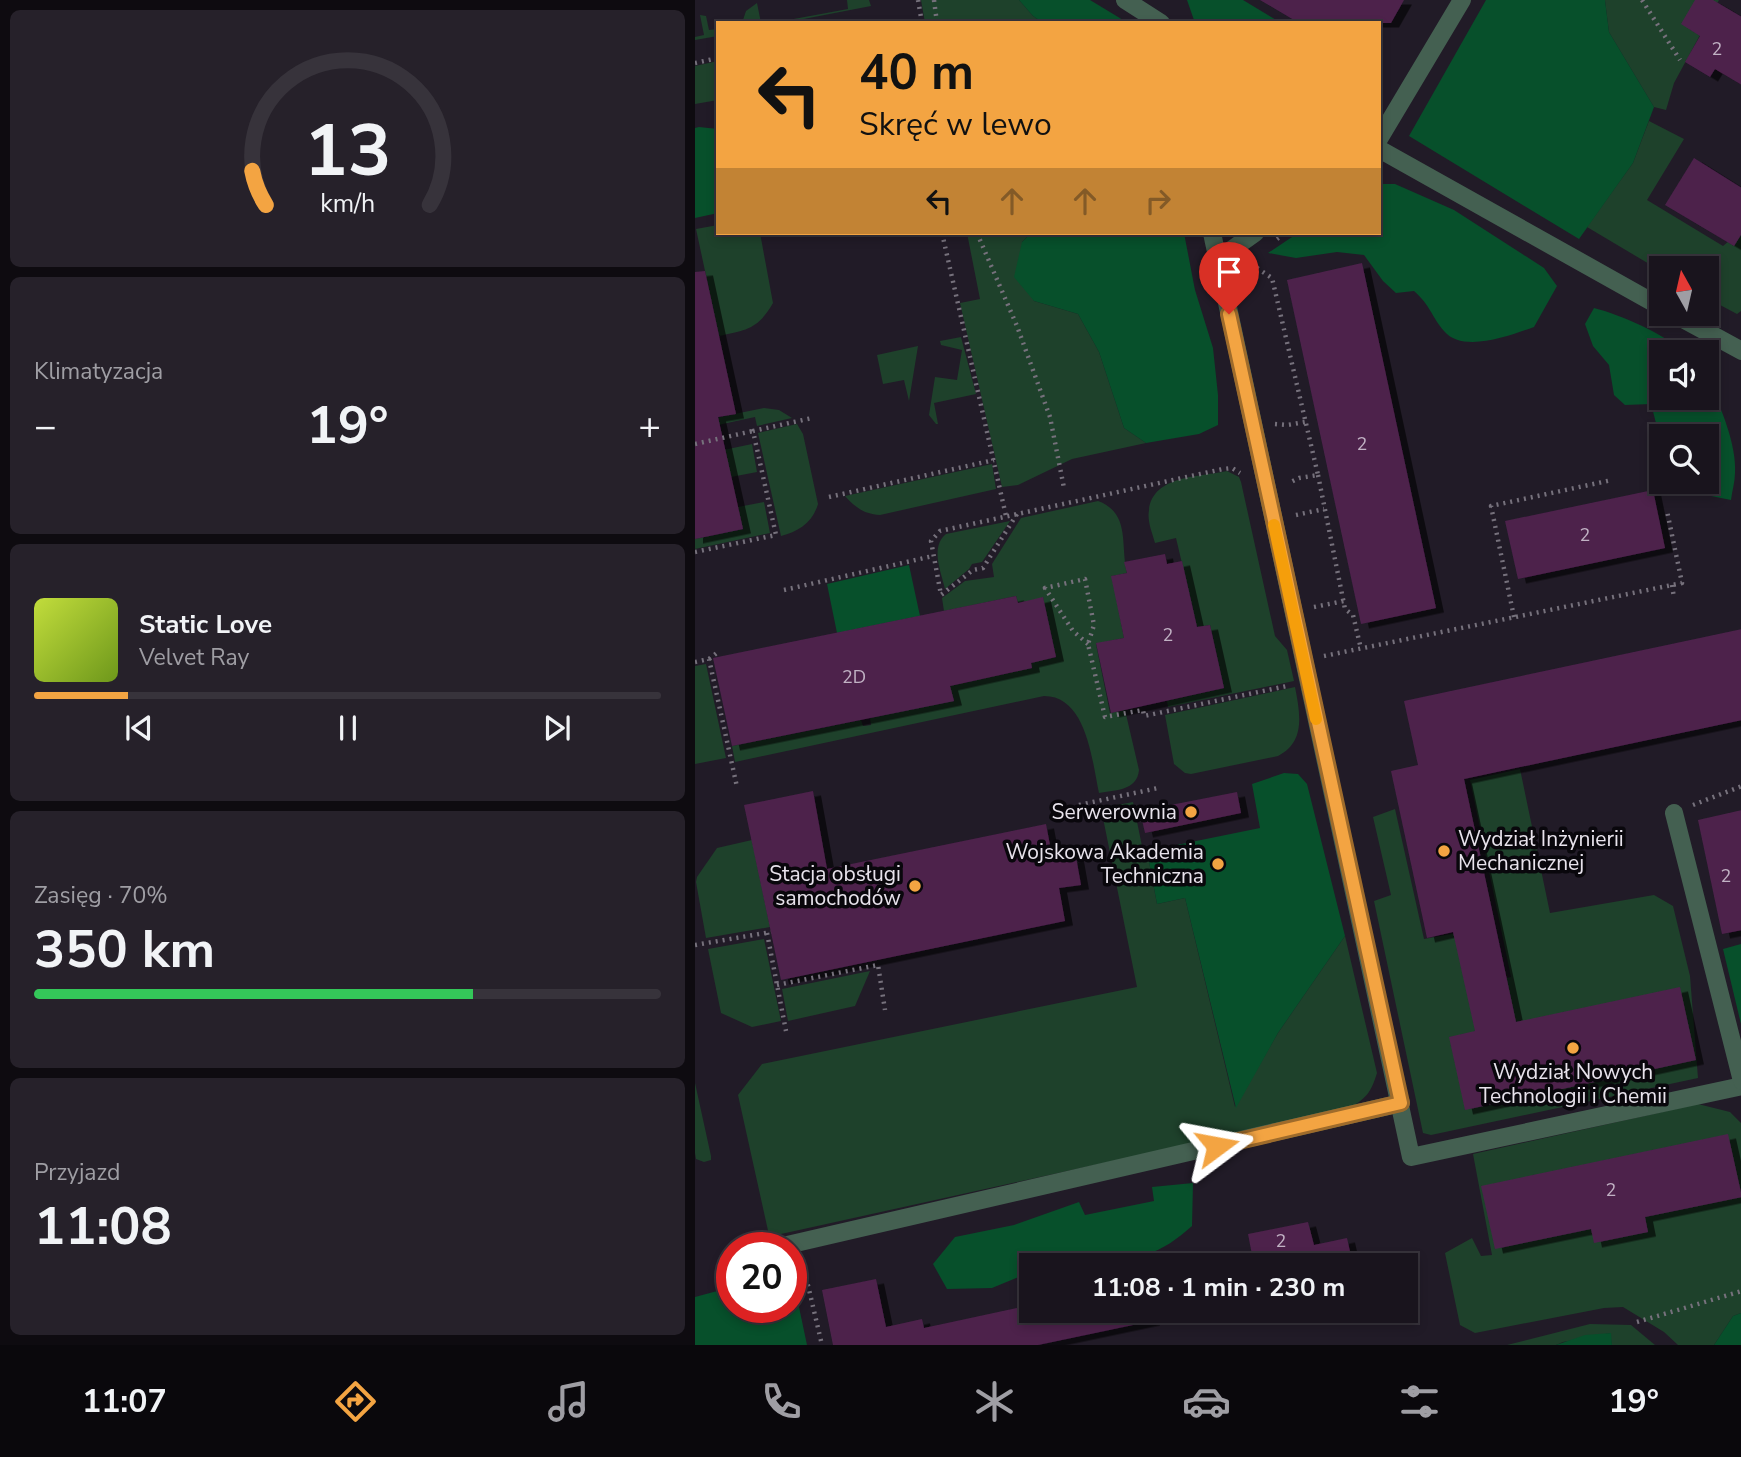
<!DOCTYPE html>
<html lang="pl">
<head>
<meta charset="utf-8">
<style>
  :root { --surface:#19141d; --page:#26212a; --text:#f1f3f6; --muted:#9f9ea4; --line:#37333b; --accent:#f3a442 }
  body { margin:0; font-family:"Nunito Sans",sans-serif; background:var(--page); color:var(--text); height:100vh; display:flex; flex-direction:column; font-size:26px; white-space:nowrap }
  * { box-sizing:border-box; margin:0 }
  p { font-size:23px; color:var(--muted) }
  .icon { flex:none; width:38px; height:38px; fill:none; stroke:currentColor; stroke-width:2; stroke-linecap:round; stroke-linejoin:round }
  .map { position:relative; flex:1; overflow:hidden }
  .sheet { display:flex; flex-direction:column; gap:10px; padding:10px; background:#0e0b10; width:695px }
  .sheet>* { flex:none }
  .hud { position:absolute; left:21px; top:21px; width:665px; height:214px; border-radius:0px; box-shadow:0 4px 10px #0003,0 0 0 2px var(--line); background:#f3a442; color:#111; overflow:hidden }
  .needle { width:46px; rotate:352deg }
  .controls { position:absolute; left:954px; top:256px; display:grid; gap:14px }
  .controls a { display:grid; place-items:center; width:70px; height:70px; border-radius:0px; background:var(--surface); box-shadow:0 4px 10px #0003,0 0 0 2px var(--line); font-size:35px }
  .speed { position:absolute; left:21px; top:1232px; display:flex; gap:14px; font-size:35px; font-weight:700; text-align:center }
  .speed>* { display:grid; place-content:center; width:91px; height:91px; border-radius:50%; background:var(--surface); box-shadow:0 4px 10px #0003,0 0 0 2px var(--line); line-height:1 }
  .speed .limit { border:10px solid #d22; background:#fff; color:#111 }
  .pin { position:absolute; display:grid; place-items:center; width:60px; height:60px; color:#fff; margin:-72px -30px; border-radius:50% 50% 50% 0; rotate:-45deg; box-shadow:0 0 7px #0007 }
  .pin .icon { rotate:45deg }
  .me { position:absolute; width:77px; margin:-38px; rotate:77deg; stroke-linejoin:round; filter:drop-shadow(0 0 5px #0008) }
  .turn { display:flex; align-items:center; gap:24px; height:147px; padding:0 28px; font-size:32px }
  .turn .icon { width:91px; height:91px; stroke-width:2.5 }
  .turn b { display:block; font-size:49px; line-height:60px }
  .lanes { display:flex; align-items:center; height:66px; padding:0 28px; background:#0003; justify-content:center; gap:35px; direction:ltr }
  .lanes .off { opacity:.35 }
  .big { font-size:52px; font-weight:700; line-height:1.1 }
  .sheet .card { flex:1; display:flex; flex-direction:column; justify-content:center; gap:10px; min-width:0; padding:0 24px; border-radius:10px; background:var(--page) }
  .sheet .dial { align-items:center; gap:0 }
  .dial svg { height:182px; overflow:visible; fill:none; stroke:var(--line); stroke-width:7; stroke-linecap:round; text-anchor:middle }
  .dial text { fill:var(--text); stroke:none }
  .song { display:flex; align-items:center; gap:21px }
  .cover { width:84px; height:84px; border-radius:10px; background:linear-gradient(135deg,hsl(70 70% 55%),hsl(80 70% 35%)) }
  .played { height:7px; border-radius:4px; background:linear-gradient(90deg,var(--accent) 15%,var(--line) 15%) }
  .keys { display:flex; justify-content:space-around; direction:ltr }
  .heat { display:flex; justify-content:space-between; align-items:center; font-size:38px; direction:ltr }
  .charge { height:10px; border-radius:5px; background:linear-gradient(90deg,#34c759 70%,var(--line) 0) }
  .trip { position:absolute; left:324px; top:1253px; width:399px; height:70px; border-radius:0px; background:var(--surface); box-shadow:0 4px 10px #0003,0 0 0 2px var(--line); font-weight:700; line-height:70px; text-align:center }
  .tab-bar { display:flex; height:112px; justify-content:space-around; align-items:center; background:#0a080c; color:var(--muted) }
  .tab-bar .icon { width:49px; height:49px }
  .tab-bar .on { color:var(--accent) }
  .tab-bar b { font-size:32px; color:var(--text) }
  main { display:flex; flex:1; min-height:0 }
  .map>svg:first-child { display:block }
  .green { fill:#1e412b }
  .forest { fill:#07502b }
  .building { fill:#4d214c; filter:url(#shadow) }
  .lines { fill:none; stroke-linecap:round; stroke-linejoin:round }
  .path { stroke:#76717c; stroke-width:4.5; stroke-dasharray:2 5; stroke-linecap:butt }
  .service { stroke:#446051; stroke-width:18 }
  .route-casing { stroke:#9e6b2b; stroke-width:18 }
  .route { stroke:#f3a442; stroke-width:12 }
  .slow { stroke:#f59e0b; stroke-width:12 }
  .poi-dot { fill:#f3a442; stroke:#09070c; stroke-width:2.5 }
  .labels { text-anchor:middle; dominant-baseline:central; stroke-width:7; stroke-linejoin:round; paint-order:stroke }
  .number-label { font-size:18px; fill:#c1b2c4 }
  .poi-label { font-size:21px; fill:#e8e3ec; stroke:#09070c; text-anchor:end }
</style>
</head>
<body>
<main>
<section class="sheet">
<div class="card dial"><svg viewBox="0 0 100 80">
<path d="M14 69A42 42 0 1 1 86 69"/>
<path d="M14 69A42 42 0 0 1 8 54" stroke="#f3a442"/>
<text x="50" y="56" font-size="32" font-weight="700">13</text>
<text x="50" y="72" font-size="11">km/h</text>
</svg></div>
<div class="card"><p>Klimatyzacja</p>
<div class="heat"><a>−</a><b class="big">19°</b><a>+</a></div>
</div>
<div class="card">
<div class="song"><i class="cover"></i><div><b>Static Love</b><p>Velvet Ray</p></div></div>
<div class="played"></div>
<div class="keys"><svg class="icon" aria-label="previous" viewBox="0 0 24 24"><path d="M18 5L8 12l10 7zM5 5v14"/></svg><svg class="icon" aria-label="pause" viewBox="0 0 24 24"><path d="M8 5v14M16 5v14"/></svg><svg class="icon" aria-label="next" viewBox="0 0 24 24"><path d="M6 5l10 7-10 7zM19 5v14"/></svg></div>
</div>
<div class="card"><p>Zasięg · 70%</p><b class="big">350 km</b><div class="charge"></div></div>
<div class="card"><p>Przyjazd</p><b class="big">11:08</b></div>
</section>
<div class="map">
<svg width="1047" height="1345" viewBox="0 0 1047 1345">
  <defs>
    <filter id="shadow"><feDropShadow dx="8" dy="4.5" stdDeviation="0" flood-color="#0009"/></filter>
  </defs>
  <rect width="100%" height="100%" fill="#211b27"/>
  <!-- green -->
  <g class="green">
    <polygon points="152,0 174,0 176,6 88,23 77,23 153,9"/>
    <polygon points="226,0 324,0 338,16 348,23 230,23"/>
    <polygon points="910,0 1024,0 979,83 971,110 959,107 914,32"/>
    <polygon points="62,3 66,23 47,23 51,11"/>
    <polygon points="5,15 11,16 14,30 23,29 23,36 0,40 0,37 9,35"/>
    <polygon points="23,61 23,100 0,104 0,66"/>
    <polygon points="954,121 989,139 952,200 1028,246 1039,237 1046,226 1046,311 1042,314 1012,298 1012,268 966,268 966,271 892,227 938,163"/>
    <path d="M 23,225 L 23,233 L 65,233 L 78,303 C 63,329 52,330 24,336 L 1,229 Z"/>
    <polygon points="272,233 336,233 327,242 339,301 383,314 404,352 429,428 451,443 377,459 323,485 307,487 265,303 285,299"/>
    <polygon points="266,337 281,394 239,403 243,424 241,424 234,415 240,377 262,380 267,350 246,345 245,341"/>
    <polygon points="223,346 214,401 209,380 188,384 182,355"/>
    <polygon points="69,408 84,410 97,418 62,426 60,417 0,430 0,422"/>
    <path d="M 102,424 L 108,434 L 123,504 C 118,522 103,532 86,536 L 63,433 Z"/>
    <polygon points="57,444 62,472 36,477 0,456"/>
    <path d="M 297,464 L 301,489 L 185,515 C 169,514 161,508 150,496 Z"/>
    <path d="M 532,471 L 544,477 L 546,482 L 580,636 L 592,650 L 599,681 L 473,707 L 472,701 L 529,688 L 515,625 L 502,627 L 481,538 L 460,543 C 457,532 452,521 454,510 C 458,475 505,477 532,471 Z"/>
    <path d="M 403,501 C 436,513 425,546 432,573 L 417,576 L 429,638 L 401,644 L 415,713 L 430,710 L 444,770 C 442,791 420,790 404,793 C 397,761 392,696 349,696 L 40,762 L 37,746 L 166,720 L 168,726 L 176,725 L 175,718 L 258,700 L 255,686 L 336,668 L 336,663 L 361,657 L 348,598 L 323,603 L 321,596 L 249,611 L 247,598 L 270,581 L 299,577 L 297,564 L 326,518 Z"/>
    <polygon points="69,502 75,533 0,549 0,539 47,529 43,507"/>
    <path d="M 315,521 L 287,562 L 277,564 L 274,569 L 250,589 C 246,571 235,547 251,534 Z"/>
    <polygon points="11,664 31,758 0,764 0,666"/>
    <path d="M 600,687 C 605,713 611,742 583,756 L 496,774 L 490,773 L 479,764 L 470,715 Z"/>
    <polygon points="825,769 855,913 959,895 978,906 995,976 1003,1078 736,1135 728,1133 679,901 696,895 678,817 700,809 729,939 763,933 776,986 816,977 775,780"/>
    <path d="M 438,802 L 448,851 L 452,851 L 462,904 L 490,898 L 540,1107 L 583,1033 L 650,936 L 682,1073 C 676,1093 671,1098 654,1109 L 86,1234 L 74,1235 L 43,1095 L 67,1064 L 442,987 L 406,808 Z"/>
    <polygon points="57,840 75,927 11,938 1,882 2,877 22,848"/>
    <polygon points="69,939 86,1021 57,1027 26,1013 13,949"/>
    <polygon points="175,971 160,1006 93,1021 87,989"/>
    <polygon points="0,1083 16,1156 16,1160 9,1162 1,1159 0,1153"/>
    <polygon points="1003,1104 1035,1112 1046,1123 1046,1313 1038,1316 1019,1345 983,1345 969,1332 928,1307 909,1308 780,1333 765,1325 750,1253 777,1238 786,1256 797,1255 778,1154"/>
    <polygon points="895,1324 936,1325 960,1345 917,1345 915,1333 868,1342 861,1345 812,1345"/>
  </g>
  <!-- forest -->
  <g class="forest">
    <polygon points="324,0 395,0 433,23 348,23 338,16"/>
    <polygon points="492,0 548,0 586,23 500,23"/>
    <polygon points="791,0 910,0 914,32 959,107 938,163 884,239 714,136"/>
    <polygon points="4,127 23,129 23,213 0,218 0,128"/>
    <path d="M 684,184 L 700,184 L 759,210 L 849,268 L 862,286 L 839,327 C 816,335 768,354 749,331 C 736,316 736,306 719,291 L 701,293 L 688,281 L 669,255 L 642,252 L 601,258 L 573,253 L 603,233 L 684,233 Z"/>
    <polygon points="336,233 489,233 500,290 518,348 523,395 523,425 504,434 451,443 429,428 404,352 383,314 339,301 319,277 327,242"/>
    <path d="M 899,308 C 926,315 968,333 988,352 L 966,352 L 966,397 L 1012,397 L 1012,379 C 1025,403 1042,446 1040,473 C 1040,482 1037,491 1036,500 L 1011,495 L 997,481 L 1012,481 L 1012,436 L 966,436 L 966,442 L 956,404 L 930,405 L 919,395 L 914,365 L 898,346 L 890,324 Z"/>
    <polygon points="214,565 225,616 142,633 132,584"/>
    <polygon points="589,773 603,774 612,784 650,936 583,1033 541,1108 490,898 462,904 452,851 565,828 557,784"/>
    <polygon points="1046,944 1047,944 1046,1024 1028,949"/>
    <path d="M 498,1183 L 497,1226 C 482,1239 469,1249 450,1255 C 440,1258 428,1253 417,1254 C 390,1255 363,1265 336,1265 L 336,1272 L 297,1288 L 252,1289 L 238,1264 L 260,1237 L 319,1225 L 384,1202 L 390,1215 L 459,1201 L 457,1187 Z"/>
    <polygon points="37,1287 37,1307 96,1307 96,1288 100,1288 112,1345 0,1345 0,1297"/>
    <polygon points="1046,1313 1046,1345 1019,1345 1038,1316"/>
    <polygon points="916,1333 917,1345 861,1345 890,1335"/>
  </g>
  <!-- building -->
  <g class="building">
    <polygon points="565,0 709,0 696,23 604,23"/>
    <polygon points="1000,0 1018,0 1047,17 1047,85 1020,69 1015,77 990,62 1005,36 986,24"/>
    <polygon points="999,158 1047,188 1047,233 1039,246 970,205"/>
    <polygon points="667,263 741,608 666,624 592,280"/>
    <polygon points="10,271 41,414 23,417 48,529 0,539 0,272"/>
    <polygon points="958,490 970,548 823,579 810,521"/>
    <polygon points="470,554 472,564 487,561 502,627 515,625 529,688 416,713 401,643 429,638 416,576 432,573 429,562"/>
    <polygon points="321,596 323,603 348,597 361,657 336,663 337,668 255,686 259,701 37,746 18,658"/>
    <polygon points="1047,629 1047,720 769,779 821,1022 985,987 1001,1060 770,1110 754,1037 780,1031 758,932 732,938 696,771 723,765 709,701"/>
    <polygon points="118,791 132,869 351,824 358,861 381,857 386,885 364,888 370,921 86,980 49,805"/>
    <polygon points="542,792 546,813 450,833 445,811"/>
    <polygon points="1047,810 1047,930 1027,934 1003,820"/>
    <polygon points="1033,1134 1047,1197 950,1217 953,1232 899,1243 896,1229 800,1249 786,1186"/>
    <polygon points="613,1222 619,1245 652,1238 658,1265 559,1265 553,1234"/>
    <polygon points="181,1279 191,1327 227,1319 229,1328 336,1305 336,1311 456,1311 457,1321 343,1345 138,1345 127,1290"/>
  </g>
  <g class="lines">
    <!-- path -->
    <g class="path">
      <polyline points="223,0 227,23"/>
      <polyline points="239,0 242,23"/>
      <polyline points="947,0 985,60"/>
      <polyline points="0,63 23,58"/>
      <polyline points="247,233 311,516"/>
      <polyline points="282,233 322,326 355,417 369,488"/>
      <polyline points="582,239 591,233"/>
      <polyline points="556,264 577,278 623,475 604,478 594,483"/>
      <polyline points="580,424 592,425 610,422"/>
      <polyline points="0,444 58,431"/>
      <polyline points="623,475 650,609 658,615 666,649"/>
      <polyline points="134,497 299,460"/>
      <polyline points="322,514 288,568 278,570 246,595 236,541 245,531 528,469 537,468 545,473"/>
      <polyline points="601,515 629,509"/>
      <polyline points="0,552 81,535 58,431 117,418"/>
      <polyline points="977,585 979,598"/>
      <polyline points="89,590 238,556"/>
      <polyline points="619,607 649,601"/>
      <polyline points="819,617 796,506 917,480"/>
      <polyline points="393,644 378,631 350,588 390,579 399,625 393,644 410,717 448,710 449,716 592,686"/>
      <polyline points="629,656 987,583 972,511"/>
      <polyline points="14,659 23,652"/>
      <polyline points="0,662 14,659 42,787"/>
      <polyline points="384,805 463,788"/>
      <polyline points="998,805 1047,786"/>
      <polyline points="72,933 91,1031"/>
      <polyline points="0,945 76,932"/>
      <polyline points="82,985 183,965 190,1010"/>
      <polyline points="108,1264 127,1345"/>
      <polyline points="942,1322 1047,1291"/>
    </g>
    <!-- service -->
    <g class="service">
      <polyline points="430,0 466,23"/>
      <polyline points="684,139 767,0"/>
      <polyline points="684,149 966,307"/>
      <polyline points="517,233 716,1157 1047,1086"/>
      <polyline points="522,260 560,233"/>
      <polyline points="977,313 1047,351"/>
      <polyline points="979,813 1047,1081"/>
      <polyline points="88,1246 706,1103"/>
    </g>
  </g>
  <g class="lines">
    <defs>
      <polyline id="route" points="522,1146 706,1103 534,314"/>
    </defs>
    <!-- route casing -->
    <use href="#route" class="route-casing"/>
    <!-- route -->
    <use href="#route" class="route"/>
    <!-- slow -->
    <polyline class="slow" points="579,525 621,719"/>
  </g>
  <!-- markers -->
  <g class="poi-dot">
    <circle cx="496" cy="812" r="7"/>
    <circle cx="749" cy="851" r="7"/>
    <circle cx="523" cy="864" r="7"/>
    <circle cx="220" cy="886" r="7"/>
    <circle cx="878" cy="1048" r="7"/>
  </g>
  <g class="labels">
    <!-- number labels -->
    <g class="number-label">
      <text x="1022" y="49">2</text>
      <text x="667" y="444">2</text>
      <text x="890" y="535">2</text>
      <text x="473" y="635">2</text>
      <text x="159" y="677">2D</text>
      <text x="1031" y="876">2</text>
      <text x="916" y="1190">2</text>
      <text x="586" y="1241">2</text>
    </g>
    <!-- poi labels -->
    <g class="poi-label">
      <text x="482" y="812">Serwerownia</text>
      <text x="763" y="839" text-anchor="start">Wydział Inżynierii<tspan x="763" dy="24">Mechanicznej</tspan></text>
      <text x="509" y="852">Wojskowa Akademia<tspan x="509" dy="24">Techniczna</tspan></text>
      <text x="206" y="874">Stacja obsługi<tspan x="206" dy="24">samochodów</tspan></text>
      <text x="878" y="1072" text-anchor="middle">Wydział Nowych<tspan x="878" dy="24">Technologii i Chemii</tspan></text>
    </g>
  </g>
</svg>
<div class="controls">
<a><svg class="needle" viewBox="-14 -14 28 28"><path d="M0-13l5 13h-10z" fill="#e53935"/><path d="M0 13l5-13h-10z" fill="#9f9ea4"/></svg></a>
<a><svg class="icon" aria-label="sound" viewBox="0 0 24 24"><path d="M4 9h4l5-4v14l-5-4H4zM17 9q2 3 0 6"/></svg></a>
<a><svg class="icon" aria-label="search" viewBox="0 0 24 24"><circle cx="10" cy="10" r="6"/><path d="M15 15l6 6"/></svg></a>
</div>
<div class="speed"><div class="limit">20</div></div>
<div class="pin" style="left:534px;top:314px;background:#d93025"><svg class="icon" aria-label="arrive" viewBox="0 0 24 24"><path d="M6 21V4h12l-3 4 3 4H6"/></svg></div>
<svg class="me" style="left:522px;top:1146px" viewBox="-20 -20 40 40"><path d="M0-17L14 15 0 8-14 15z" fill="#f3a442" stroke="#fff" stroke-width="4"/></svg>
<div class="trip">11:08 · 1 min · 230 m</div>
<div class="hud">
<div class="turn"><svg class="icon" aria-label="left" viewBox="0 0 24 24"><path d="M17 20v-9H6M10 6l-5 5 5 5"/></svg><div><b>40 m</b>Skręć w lewo</div></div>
<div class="lanes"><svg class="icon" aria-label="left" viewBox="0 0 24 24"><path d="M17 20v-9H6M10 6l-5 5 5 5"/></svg><svg class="icon off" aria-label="ahead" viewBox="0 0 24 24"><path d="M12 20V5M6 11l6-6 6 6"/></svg><svg class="icon off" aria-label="ahead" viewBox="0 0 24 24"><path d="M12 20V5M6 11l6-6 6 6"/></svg><svg class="icon off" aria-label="right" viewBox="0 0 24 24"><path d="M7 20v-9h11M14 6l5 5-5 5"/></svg></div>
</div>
</div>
</main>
<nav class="tab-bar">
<b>11:07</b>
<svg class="icon on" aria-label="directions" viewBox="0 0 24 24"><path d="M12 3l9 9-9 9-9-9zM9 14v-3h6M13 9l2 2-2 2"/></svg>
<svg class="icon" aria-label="music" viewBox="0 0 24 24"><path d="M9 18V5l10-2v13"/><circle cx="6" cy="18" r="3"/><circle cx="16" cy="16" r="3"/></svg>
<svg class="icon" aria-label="phone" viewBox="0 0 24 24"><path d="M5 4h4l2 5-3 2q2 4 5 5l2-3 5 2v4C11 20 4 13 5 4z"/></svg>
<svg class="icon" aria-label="climate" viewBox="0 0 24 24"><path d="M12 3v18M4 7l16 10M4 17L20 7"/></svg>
<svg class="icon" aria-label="car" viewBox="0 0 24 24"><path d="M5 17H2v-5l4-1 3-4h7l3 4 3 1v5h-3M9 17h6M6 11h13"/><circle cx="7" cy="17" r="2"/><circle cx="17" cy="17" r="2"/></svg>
<svg class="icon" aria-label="filters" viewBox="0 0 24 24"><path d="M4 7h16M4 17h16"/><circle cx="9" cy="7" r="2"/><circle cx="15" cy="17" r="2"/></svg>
<b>19°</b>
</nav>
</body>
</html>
